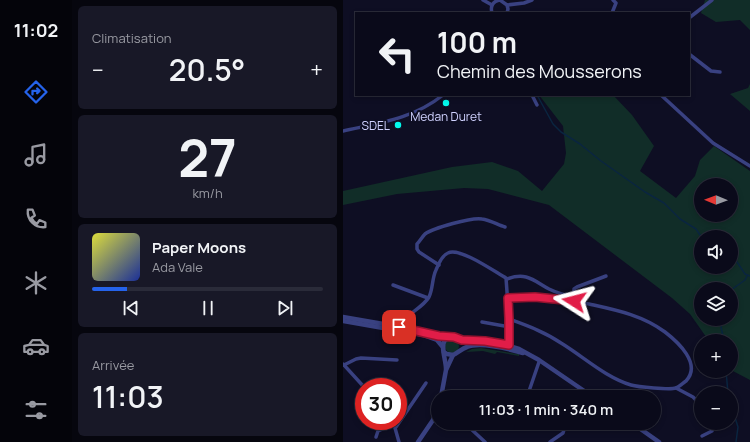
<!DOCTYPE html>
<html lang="fr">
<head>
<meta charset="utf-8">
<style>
  :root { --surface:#0a0a1a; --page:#181827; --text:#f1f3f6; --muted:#999aa2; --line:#2a2b39; --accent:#2563eb }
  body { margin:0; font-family:Manrope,sans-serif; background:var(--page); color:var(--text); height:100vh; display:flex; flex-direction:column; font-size:15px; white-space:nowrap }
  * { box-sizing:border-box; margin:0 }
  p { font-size:13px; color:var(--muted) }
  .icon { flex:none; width:22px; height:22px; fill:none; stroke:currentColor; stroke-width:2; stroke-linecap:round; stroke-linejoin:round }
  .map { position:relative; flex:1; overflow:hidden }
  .panel { display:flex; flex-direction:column; gap:6px; padding:6px; background:#06060e; width:271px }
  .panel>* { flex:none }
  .guide { position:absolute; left:12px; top:12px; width:335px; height:84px; border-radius:0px; box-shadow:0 2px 6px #0003,0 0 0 1px var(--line); background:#0a0a1a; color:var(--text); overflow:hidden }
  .needle { width:26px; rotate:271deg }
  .tools { position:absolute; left:351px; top:178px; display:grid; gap:8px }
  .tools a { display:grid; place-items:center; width:44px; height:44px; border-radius:50%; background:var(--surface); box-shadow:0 2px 6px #0003,0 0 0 1px var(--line); font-size:20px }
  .speed { position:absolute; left:12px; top:378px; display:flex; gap:8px; font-size:20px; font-weight:700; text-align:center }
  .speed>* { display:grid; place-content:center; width:52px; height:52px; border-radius:50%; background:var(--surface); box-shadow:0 2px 6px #0003,0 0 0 1px var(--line); line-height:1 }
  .speed .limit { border:6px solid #d22; background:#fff; color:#111 }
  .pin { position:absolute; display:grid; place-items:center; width:34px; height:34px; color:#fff; margin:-17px; border-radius:8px; box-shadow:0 2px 6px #0006 }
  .me { position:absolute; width:44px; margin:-22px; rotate:279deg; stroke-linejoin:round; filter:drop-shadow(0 0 3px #0008) }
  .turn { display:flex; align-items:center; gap:14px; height:84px; padding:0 16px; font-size:18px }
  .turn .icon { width:52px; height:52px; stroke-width:2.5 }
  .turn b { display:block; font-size:28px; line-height:34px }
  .big { font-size:30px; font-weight:600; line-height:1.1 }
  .panel .card { flex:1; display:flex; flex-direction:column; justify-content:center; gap:6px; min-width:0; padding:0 14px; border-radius:6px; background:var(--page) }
  .panel .dial { align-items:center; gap:0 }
  .dial b { font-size:52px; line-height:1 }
  .song { display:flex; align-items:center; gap:12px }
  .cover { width:48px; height:48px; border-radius:6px; background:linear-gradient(135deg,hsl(60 70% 55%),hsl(230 70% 35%)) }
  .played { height:4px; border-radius:2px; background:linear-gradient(90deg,var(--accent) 15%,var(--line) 15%) }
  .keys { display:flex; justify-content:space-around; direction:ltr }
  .heat { display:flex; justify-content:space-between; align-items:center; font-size:22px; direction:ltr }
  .trip { position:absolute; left:88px; top:390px; width:230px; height:40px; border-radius:20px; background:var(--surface); box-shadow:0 2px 6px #0003,0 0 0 1px var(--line); font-weight:600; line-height:40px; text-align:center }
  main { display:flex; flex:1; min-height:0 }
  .menu { display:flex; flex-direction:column; width:72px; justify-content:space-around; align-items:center; background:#04040a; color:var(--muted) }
  .menu .icon { width:28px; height:28px }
  .menu .selected { color:var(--accent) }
  .menu b { font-size:18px; color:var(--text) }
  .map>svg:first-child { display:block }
  .green { fill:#112d28; fill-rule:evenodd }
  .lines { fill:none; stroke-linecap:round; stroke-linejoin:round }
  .stream { stroke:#0a2540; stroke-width:1.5 }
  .minor { stroke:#394181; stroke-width:3.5 }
  .tertiary { stroke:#394181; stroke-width:4.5 }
  .route-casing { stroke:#92132f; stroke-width:10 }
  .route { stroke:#e11d48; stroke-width:7 }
  .poi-dot { fill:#02f9ed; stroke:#0e0e23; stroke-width:1.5 }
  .labels { text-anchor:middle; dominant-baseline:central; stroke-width:4; stroke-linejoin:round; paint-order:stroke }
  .poi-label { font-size:12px; fill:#d0d2ff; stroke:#0e0e23 }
</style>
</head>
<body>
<main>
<nav class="menu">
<b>11:02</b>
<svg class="icon selected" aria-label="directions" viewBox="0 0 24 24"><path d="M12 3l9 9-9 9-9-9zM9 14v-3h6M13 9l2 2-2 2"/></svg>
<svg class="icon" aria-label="music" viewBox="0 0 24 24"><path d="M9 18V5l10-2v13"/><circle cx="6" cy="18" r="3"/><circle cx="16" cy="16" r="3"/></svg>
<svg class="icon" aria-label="phone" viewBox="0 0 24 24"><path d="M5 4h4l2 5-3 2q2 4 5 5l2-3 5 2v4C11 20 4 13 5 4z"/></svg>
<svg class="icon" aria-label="climate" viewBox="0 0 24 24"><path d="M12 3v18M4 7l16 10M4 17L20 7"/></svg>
<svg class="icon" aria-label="car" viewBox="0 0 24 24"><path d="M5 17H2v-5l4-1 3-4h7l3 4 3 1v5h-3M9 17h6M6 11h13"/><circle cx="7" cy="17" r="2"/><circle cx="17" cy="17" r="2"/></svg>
<svg class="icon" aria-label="filters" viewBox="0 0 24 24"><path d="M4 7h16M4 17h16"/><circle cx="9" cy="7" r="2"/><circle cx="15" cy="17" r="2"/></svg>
</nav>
<section class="panel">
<div class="card"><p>Climatisation</p>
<div class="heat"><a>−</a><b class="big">20.5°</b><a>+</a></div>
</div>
<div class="card dial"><b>27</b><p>km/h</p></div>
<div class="card">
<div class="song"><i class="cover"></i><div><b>Paper Moons</b><p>Ada Vale</p></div></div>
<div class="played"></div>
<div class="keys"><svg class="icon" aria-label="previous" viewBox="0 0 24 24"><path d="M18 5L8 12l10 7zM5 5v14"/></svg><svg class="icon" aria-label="pause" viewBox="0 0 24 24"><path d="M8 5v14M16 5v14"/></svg><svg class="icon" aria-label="next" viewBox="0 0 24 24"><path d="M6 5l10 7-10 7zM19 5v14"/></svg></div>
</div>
<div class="card"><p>Arrivée</p><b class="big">11:03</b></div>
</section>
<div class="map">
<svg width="407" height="442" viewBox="0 0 407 442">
  <rect width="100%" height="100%" fill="#0e0e23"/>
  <!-- green -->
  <g class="green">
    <polygon points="362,0 407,0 407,30 397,20 373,22 358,13"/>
    <polygon points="407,84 407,111 387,94 405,88"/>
    <path d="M 196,95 L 270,95 L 289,115 L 311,146 L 297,171 L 333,198 L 352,176 L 357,160 L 371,146 L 407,171 L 407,380 L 388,370 L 388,341 L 366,341 L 347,314 L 329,298 L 206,205 L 145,189 L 121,188 L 54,194 L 0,205 L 0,191 L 109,167 L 149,162 L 175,171 L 199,191 L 221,164 L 223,153 L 220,126 ZM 358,185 L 388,185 L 388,215 L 358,215 ZM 358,237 L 388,237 L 388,267 L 358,267 ZM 358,289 L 388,289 L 388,319 L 358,319 Z"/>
    <circle cx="109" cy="346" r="7"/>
    <polygon points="138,348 174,354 176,354 176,356 154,352 152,354 140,351 123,352 129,349"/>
  </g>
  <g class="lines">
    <!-- stream -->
    <g class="stream">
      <polyline points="194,95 210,124 218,132 237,144 258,161 302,192 321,203 337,219 353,229 357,235 365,237"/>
      <polyline points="388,253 402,274 407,276"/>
      <polyline points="388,290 402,280 404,276"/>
      <polyline points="380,319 378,327 381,341"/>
      <polyline points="383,371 385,393"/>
      <polyline points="388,405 395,427 393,442"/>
    </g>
    <!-- minor -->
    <g class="minor">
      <polyline points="140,0 149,5"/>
      <polyline points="164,5 181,3 189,0"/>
      <path d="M 149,13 C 147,6 150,1 157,0 L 164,5 L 165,9 L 164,13"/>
      <polyline points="269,13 273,3 270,0"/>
      <polyline points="346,18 369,0"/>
      <polyline points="346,54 368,71 377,72"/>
      <polyline points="189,95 194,105"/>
      <polyline points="318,95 370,143 407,166"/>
      <path d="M 0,131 C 36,123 70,119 100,95"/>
      <path d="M 96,265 L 76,252 L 74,249 L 74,244 C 77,241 79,237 82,234 C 90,228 129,217 139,219 C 147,220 155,225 162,227"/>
      <path d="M 164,279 C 183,272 190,280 206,289 C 214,293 222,295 231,297 L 231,301"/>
      <polyline points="50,285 85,298"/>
      <polyline points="231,297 231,289 234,287 263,276"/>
      <path d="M 165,298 C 174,298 183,296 192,297 C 210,297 228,301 246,304 C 273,310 299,315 322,332 C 335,342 359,364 343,381 C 340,383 336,387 333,388 C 327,390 295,387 288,385 C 262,377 241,357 218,343 C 202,332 185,326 166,319"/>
      <polyline points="139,322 167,327"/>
      <path d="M 56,327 C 62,314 79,309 86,297 C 90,289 89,278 93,270 C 95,265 100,255 105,253 C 117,247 152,272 163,278 L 166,319 L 166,345"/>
      <polyline points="0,364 21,387"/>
      <polyline points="1,365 13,359 18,358 54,360"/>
      <polyline points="333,388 350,397 358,405"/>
      <polyline points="184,397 196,362"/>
      <polyline points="50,421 56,442"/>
      <polyline points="116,423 127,428 142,442"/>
      <polyline points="53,427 83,383"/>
      <polyline points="359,436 369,431 369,423"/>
      <polyline points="33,437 35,431 51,424"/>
      <polyline points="207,442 220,433 223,423"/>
    </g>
    <!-- tertiary -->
    <g class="tertiary">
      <polyline points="0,317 75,330 96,335 111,337 119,340 142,341 160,344 176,349 196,360 250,397"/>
      <polyline points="0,321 80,335 94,340 99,346"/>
      <path d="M 101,352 L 104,354 L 110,355 C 115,353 118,349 124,347 C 138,341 166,349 180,353"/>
      <path d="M 103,369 C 103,360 97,346 102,340 L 108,337"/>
      <polyline points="98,397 103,370 110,355"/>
      <polyline points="289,423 316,442"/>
      <polyline points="75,442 90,420 95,407"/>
    </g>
  </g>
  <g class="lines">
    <defs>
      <polyline id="route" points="56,327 96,336 111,337 119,340 142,341 166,345 166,319 165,298 192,297 231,301"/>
    </defs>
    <!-- route casing -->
    <use href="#route" class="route-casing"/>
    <!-- route -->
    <use href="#route" class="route"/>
  </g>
  <!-- markers -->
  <g class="poi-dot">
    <circle cx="103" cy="103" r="4"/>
    <circle cx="55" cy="125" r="4"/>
  </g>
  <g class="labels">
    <!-- poi labels -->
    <g class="poi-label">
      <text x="103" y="116">Medan Duret</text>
      <text x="47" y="125" text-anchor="end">SDEL</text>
    </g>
  </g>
</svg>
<div class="tools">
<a><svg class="needle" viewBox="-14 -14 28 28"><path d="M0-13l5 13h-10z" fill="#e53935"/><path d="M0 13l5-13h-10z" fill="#999aa2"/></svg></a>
<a><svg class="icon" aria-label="sound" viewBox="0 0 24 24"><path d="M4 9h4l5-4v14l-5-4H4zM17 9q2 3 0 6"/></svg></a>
<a><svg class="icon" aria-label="layers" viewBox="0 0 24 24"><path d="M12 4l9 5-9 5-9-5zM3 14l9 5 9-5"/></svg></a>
<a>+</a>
<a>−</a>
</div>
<div class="speed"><div class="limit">30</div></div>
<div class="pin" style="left:56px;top:327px;background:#d93025"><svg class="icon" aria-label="arrive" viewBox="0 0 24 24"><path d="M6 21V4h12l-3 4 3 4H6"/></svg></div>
<svg class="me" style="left:231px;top:301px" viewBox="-20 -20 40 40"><path d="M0-17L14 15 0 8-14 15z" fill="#e11d48" stroke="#fff" stroke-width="4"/></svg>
<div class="trip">11:03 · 1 min · 340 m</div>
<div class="guide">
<div class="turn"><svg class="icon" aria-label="left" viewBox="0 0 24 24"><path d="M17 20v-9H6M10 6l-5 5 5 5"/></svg><div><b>100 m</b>Chemin des Mousserons</div></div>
</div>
</div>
</main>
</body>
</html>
